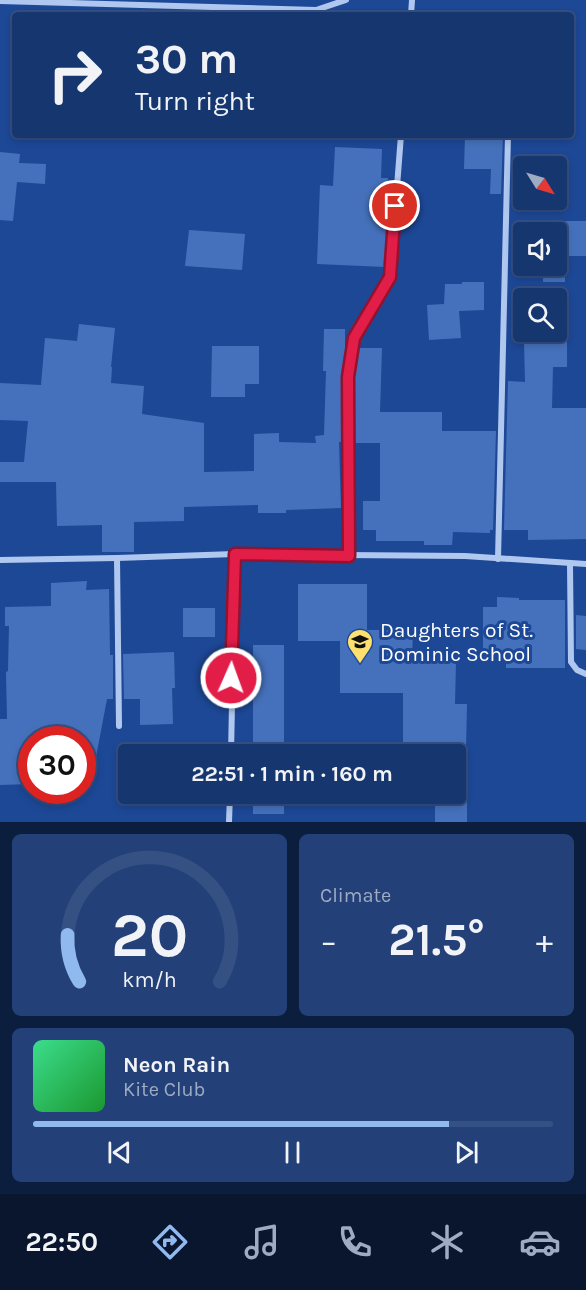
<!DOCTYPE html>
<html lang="en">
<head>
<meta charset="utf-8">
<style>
  :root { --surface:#163670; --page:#234178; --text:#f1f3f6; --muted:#9eabc3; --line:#355083; --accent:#90b9f0 }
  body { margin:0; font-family:Karla,sans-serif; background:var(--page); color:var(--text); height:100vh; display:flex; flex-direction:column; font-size:22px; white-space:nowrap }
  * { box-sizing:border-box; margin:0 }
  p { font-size:20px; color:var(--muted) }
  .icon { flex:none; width:33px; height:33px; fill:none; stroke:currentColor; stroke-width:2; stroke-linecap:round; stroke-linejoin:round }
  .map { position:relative; height:822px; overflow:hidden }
  .drawer { display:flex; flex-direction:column; gap:12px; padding:12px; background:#0c1e3e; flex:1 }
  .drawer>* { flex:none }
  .hud { position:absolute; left:12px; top:12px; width:562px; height:126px; border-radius:6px; box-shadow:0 3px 9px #0003,0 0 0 2px var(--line); background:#163670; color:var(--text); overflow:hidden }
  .needle { width:39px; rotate:127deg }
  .buttons { position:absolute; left:513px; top:156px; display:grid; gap:12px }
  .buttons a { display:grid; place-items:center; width:54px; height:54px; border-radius:6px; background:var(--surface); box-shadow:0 3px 9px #0003,0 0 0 2px var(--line); font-size:30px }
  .speed { position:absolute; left:18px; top:726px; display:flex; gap:12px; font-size:30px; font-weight:700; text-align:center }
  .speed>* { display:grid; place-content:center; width:78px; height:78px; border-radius:50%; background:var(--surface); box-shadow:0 3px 9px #0003,0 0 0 2px var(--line); line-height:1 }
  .speed .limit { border:9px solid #d22; background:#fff; color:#111 }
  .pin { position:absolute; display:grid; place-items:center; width:51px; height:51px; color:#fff; margin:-26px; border:3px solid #fff; border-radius:50%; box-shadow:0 2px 6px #0007 }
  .me { position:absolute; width:66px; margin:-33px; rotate:2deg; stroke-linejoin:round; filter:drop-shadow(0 0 4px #0008) }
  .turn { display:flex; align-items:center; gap:21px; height:126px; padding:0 24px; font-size:27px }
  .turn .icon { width:78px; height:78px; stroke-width:2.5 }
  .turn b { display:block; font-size:42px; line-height:51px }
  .big { font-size:45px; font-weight:700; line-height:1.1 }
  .drawer .tile { flex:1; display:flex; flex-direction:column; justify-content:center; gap:9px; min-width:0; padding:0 21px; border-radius:9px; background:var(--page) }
  .drawer .dial { align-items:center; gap:0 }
  .dial svg { height:156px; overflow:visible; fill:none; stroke:var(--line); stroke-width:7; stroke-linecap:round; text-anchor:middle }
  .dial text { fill:var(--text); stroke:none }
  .song { display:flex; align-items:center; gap:18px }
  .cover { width:72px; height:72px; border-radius:9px; background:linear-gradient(135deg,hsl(150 70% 55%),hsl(130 70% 35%)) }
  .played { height:6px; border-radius:3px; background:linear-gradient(90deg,var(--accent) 80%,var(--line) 80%) }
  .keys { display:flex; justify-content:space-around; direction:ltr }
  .heat { display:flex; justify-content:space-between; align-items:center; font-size:33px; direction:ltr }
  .drawer .tiles { flex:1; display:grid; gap:12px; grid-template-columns:1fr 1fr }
  .tile:last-child { grid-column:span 2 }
  .trip { position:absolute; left:118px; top:744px; width:348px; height:60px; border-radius:6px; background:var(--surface); box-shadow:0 3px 9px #0003,0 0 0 2px var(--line); font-weight:700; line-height:60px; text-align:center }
  .dock { display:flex; height:96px; justify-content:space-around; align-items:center; background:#09162d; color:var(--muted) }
  .dock .icon { width:42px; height:42px }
  .dock .selected { color:var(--accent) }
  .dock b { font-size:27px; color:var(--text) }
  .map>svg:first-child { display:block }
  .building { fill:#4571bc }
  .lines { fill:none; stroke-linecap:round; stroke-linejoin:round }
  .street { stroke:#b0c8ef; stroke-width:6 }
  .route-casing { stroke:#92132f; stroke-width:15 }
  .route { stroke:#e11d48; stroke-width:10 }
  .labels { text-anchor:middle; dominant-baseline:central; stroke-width:6; stroke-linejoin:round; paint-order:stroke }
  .poi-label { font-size:21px; fill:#fff; stroke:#1d4896; text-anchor:start }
</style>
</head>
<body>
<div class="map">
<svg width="586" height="822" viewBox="0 0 586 822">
  <rect width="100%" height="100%" fill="#1d4896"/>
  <!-- building -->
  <g class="building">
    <polygon points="465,135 503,135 501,194 490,194 491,169 464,169"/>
    <polygon points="335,147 382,149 381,178 388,178 385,267 317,264 320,185 333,186"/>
    <polygon points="0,152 20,154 19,163 46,164 45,184 17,182 13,221 0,220"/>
    <polygon points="513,156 524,156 524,194 512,194"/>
    <polygon points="542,221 586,221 586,256 565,256 565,282 543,282 543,266 556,266 556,232 543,232"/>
    <polygon points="189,230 245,234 242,270 185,266"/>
    <polygon points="462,282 484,282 484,310 459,311 461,338 429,340 427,305 444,304 445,284 462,284"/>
    <polygon points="79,324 115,328 111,367 112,367 111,383 144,386 142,414 204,423 204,472 254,471 254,434 279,433 279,442 316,443 315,436 324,435 326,371 323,371 324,329 345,329 345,348 348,348 343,377 343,442 339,442 341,508 286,510 286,513 258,513 258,505 184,507 184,521 134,522 134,552 102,552 102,525 57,526 56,482 0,482 0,462 24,462 28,421 0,420 0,383 41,385 45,338 77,341"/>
    <polygon points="567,341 567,367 553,367 552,408 586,408 586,539 528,540 528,530 504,530 508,381 525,382 524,342"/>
    <polygon points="212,346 259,346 259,384 245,384 245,397 211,397"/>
    <polygon points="359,348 382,348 380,412 442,412 442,431 496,431 493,530 490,530 490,533 453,532 452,545 424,545 424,541 376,541 376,530 363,530 363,501 380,501 380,443 354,443 353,377"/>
    <polygon points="87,581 86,590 109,589 110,655 113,655 113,699 107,699 92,778 82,778 82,740 32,740 32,784 0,785 0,719 7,719 6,672 8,671 9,626 5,626 5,607 51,606 51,583"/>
    <polygon points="298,584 367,584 367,630 413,630 412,661 456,661 455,704 467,704 466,749 403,748 403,693 340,693 340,641 298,641"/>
    <polygon points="497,597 519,598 519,600 565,600 565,668 506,668 506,660 483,660 483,607 497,607"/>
    <rect x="183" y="608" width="32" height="29"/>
    <polygon points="576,615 586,616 586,650 576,649"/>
    <rect x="253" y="645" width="31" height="109"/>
    <polygon points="174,652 175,688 172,688 173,724 140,725 140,699 124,699 123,654"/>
    <rect x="253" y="794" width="31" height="20"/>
    <rect x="435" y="794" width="32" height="28"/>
  </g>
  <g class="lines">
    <!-- street -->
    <g class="street">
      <polyline points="0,1 316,10 346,0"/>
      <polyline points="411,15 412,0"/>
      <polyline points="349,556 348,377 355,338 390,277 401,135"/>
      <polyline points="117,558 119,726"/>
      <polyline points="498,559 508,135"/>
      <polyline points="0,560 117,558 235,554 465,556 586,564"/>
      <polyline points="570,564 571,662 577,670 586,674"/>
      <polyline points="231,754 235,554"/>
      <polyline points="229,822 230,794"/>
    </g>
  </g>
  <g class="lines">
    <defs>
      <polyline id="route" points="231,678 235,554 349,556 348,377 354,338 390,277 395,206"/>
    </defs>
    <!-- route casing -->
    <use href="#route" class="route-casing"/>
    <!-- route -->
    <use href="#route" class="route"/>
  </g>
  <!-- icons -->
  <defs>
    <symbol id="school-pin" viewBox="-11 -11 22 30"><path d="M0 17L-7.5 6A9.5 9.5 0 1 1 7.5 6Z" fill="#fee06f" stroke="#1d4896"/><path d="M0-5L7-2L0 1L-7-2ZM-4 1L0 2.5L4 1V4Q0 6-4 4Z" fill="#111"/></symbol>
  </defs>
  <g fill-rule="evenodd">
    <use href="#school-pin" x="345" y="627" width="30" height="40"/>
  </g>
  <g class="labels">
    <!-- poi labels -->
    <g class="poi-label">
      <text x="380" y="630">Daughters of St.<tspan x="380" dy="24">Dominic School</tspan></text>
    </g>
  </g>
</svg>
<div class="buttons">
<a><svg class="needle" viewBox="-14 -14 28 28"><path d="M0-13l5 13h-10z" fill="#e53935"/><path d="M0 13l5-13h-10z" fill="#9eabc3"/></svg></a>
<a><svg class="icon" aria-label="sound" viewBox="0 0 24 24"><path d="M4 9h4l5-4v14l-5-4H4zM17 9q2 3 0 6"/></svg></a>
<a><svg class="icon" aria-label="search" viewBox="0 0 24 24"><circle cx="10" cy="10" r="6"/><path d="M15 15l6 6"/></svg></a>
</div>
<div class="speed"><div class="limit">30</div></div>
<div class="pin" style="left:395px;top:206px;background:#d93025"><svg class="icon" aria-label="arrive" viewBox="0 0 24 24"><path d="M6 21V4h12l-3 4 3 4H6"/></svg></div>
<svg class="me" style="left:231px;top:678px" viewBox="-20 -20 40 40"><circle r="17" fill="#e11d48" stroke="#fff" stroke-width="3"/><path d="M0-11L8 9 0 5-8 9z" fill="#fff"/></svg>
<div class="trip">22:51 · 1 min · 160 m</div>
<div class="hud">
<div class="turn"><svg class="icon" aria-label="right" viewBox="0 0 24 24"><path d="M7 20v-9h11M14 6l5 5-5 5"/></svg><div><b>30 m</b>Turn right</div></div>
</div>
</div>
<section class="drawer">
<div class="tiles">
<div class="tile dial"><svg viewBox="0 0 100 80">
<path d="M14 69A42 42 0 1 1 86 69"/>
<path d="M14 69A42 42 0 0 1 8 45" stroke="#90b9f0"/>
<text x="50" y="56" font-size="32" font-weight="700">20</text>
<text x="50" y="72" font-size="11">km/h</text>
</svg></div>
<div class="tile"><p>Climate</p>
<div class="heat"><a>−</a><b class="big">21.5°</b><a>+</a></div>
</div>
<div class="tile">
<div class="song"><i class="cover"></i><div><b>Neon Rain</b><p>Kite Club</p></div></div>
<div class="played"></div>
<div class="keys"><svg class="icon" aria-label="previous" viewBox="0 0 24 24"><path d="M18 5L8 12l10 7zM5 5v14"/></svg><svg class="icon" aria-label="pause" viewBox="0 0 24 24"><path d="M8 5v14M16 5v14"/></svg><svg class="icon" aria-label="next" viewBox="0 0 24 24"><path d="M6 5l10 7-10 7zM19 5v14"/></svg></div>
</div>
</div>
</section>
<nav class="dock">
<b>22:50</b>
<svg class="icon selected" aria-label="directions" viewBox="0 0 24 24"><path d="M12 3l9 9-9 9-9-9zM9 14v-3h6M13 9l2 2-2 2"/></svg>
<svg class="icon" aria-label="music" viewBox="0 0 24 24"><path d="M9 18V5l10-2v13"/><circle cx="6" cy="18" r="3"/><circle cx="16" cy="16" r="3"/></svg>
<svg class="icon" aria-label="phone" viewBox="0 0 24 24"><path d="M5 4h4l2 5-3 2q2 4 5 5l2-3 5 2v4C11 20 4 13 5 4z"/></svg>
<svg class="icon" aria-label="climate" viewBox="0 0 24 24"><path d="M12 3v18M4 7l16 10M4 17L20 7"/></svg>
<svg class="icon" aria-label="car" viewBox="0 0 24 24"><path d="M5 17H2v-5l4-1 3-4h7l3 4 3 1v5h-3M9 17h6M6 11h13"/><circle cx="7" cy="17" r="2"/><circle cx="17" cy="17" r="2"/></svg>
</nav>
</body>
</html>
